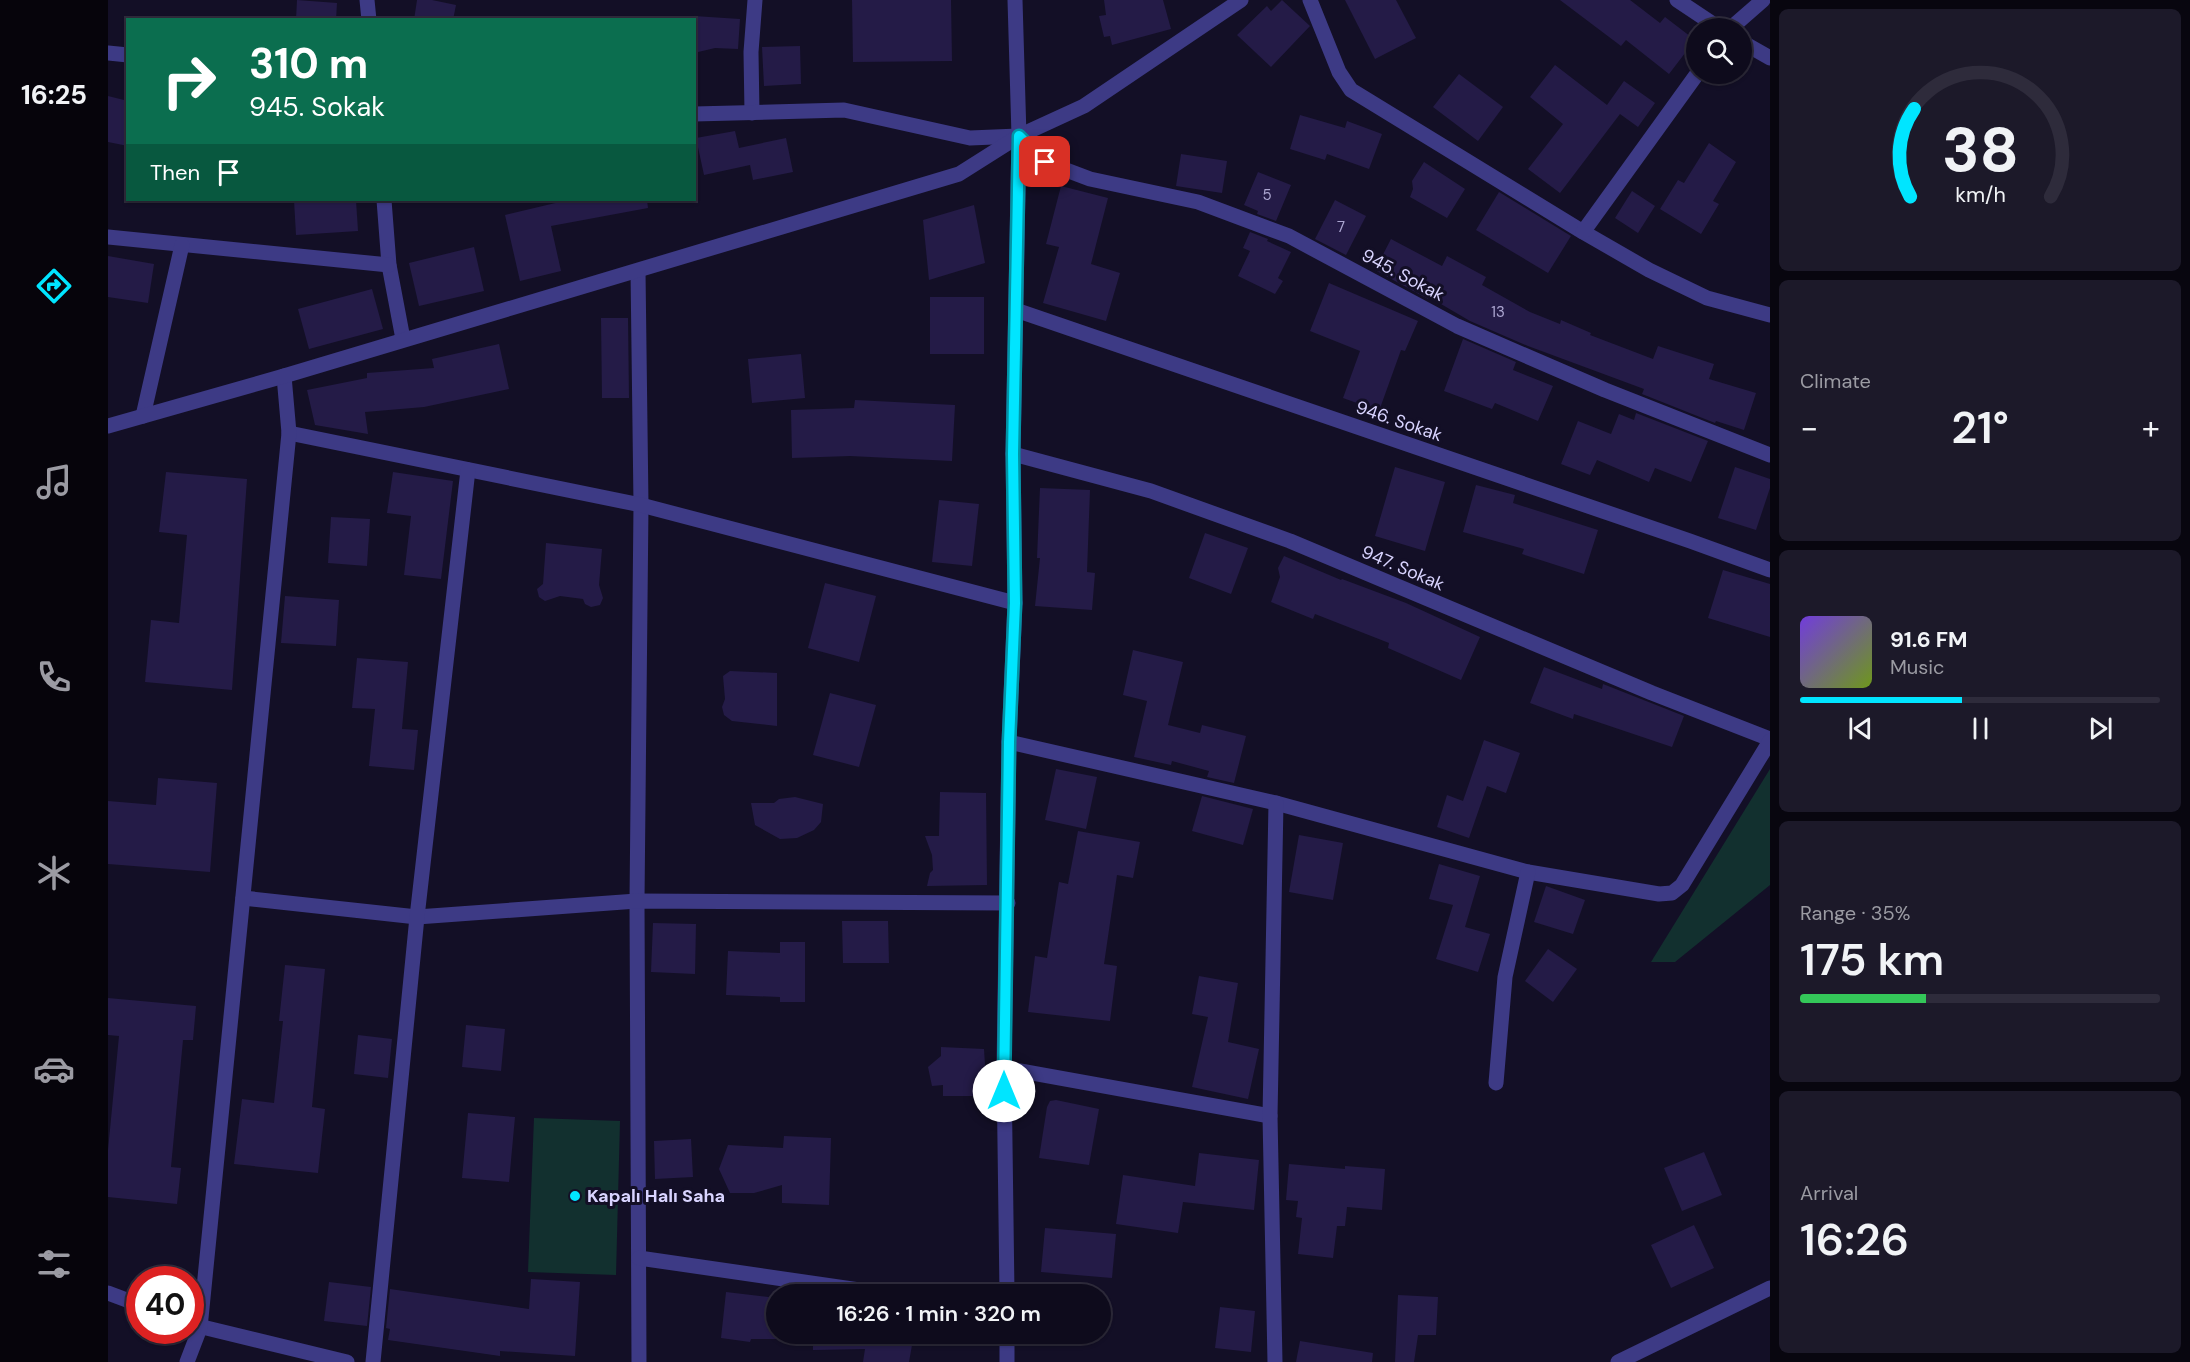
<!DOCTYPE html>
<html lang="en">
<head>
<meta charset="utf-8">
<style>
  :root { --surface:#0e0b1c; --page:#1c1929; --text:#f1f3f6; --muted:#9b9ba3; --line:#2e2b3b; --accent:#00e5ff }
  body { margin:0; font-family:"DM Sans",sans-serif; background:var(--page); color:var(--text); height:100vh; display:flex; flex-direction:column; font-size:22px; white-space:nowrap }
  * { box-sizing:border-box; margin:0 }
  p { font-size:20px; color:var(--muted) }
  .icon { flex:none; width:33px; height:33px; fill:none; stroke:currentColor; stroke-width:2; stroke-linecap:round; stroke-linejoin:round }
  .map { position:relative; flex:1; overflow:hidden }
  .sheet { display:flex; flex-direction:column; gap:9px; padding:9px; background:#08060f; width:420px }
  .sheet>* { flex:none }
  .hud { position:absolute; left:18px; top:18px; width:570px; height:183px; border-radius:0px; box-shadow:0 2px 4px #0004,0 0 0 2px var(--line); background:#0b6e4f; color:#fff; overflow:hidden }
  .controls { position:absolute; left:1578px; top:18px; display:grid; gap:12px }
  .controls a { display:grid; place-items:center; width:66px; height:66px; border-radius:50%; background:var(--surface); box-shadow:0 2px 4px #0004,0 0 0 2px var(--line); font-size:30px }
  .speed { position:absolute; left:18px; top:1266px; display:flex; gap:12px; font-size:30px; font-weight:700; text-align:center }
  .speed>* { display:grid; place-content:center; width:78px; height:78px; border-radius:50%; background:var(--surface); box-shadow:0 2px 4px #0004,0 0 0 2px var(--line); line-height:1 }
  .speed .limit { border:9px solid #d22; background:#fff; color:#111 }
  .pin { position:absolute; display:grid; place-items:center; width:51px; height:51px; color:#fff; margin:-26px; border-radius:12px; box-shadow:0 3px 9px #0006 }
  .me { position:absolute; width:66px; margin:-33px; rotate:0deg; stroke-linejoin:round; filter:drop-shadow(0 0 4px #0008) }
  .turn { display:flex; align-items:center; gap:21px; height:126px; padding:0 24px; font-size:27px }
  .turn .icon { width:78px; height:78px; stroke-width:2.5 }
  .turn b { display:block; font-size:42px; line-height:51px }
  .then { display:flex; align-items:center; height:57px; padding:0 24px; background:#0003; gap:12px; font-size:22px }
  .big { font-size:45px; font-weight:600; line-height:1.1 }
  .sheet .tile { flex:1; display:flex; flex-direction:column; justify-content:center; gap:9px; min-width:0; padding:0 21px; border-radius:9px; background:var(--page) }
  .sheet .dial { align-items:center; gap:0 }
  .dial svg { height:156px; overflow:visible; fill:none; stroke:var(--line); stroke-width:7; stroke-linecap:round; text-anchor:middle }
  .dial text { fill:var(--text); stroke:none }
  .song { display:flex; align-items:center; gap:18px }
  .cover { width:72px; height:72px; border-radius:9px; background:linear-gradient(135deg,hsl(260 70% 55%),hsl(80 70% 35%)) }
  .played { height:6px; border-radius:3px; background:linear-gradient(90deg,var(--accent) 45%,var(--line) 45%) }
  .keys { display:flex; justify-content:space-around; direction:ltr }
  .heat { display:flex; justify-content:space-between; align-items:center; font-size:33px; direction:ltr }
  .charge { height:9px; border-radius:4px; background:linear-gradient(90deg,#34c759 35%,var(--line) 0) }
  .trip { position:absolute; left:658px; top:1284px; width:345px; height:60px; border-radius:30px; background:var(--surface); box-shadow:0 2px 4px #0004,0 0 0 2px var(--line); font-weight:600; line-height:60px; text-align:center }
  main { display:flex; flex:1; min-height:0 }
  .tabs { display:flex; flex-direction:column; width:108px; justify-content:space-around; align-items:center; background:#06040b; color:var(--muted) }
  .tabs .icon { width:42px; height:42px }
  .tabs .current { color:var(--accent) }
  .tabs b { font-size:27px; color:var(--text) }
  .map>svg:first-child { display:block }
  .green { fill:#12302f }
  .building { fill:#241b47 }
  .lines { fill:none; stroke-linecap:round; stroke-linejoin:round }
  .minor { stroke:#3d3a85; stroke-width:15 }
  .tertiary { stroke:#3d3a85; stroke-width:15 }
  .route-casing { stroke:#0095a6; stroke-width:15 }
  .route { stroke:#00e5ff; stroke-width:10 }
  .poi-dot { fill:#00e5ff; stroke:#130f26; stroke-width:2 }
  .labels { text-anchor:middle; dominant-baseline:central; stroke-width:6; stroke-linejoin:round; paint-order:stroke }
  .number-label { font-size:15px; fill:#aca6d1 }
  .street-label { font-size:18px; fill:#d9d4ff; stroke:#130f26 }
  .poi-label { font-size:18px; font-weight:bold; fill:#d9d4ff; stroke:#130f26; text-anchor:start }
</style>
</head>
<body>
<main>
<nav class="tabs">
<b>16:25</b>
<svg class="icon current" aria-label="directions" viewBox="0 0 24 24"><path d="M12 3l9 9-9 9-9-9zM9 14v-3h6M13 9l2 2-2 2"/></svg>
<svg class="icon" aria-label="music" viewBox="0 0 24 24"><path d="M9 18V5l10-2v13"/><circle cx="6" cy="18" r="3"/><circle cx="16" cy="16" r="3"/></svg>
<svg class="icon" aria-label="phone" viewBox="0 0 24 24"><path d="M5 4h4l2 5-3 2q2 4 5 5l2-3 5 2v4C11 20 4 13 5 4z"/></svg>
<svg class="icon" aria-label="climate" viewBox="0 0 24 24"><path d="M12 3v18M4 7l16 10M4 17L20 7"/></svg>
<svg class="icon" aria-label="car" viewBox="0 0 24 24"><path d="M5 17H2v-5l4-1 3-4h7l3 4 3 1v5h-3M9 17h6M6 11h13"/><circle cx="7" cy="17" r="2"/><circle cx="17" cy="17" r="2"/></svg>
<svg class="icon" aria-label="filters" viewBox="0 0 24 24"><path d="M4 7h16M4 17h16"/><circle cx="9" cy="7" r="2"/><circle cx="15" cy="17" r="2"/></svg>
</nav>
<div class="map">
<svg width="1662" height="1362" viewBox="0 0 1662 1362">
  <rect width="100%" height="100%" fill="#130f26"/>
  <!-- green -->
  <g class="green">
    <polygon points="1662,769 1662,885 1567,962 1543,962"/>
    <polygon points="426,1118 512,1121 508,1275 420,1272"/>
  </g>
  <!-- building -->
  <g class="building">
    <polygon points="189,0 229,3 228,20 188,20"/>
    <polygon points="309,0 324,0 348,5 345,20 306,20"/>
    <polygon points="744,0 843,0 844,61 745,62"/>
    <polygon points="996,0 1055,0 1063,29 1004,45 1002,36 996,37 991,16 998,15"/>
    <polygon points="1174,0 1202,26 1163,67 1129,35 1159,6 1163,11"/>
    <polygon points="1237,0 1288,0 1308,38 1267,59"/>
    <polygon points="1452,0 1522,0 1552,23 1557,17 1587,40 1561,74 1518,40 1513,46"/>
    <polygon points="586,16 632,19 630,49 607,48 586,53"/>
    <polygon points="692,46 693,84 656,86 654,47"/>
    <polygon points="1447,65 1499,105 1516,81 1547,103 1530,127 1512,114 1452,193 1420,169 1455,124 1422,97"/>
    <polygon points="1351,74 1395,107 1370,141 1325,107"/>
    <polygon points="0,96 20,101 20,146 0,142"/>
    <polygon points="1192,115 1237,128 1239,121 1274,134 1261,169 1219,154 1217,160 1182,149"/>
    <polygon points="627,131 631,148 678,138 685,172 645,180 642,165 596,175 588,138"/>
    <polygon points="1601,143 1628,162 1605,201 1611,204 1593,234 1552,209 1570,180 1576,183"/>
    <polygon points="1073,154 1119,161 1114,193 1068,186"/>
    <polygon points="1316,162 1357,189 1339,218 1302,197 1305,189 1304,181"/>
    <polygon points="1150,172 1183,185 1168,221 1149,214 1150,211 1136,205"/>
    <polygon points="953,186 1000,198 983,264 1012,273 998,321 935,303 951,247 938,244"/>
    <polygon points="1524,191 1547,206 1530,233 1507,218"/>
    <polygon points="1391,192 1463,236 1440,273 1368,230"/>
    <polygon points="186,200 248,200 250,231 188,235"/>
    <polygon points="460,200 539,200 540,208 443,226 453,271 412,281 397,215"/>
    <polygon points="1227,200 1258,216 1238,255 1207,239"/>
    <polygon points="866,205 877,263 821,280 815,220"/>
    <polygon points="1142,232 1160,239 1159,241 1183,252 1170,278 1175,281 1167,294 1130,276 1142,251 1135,248"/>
    <polygon points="1283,239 1334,266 1339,256 1378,277 1374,285 1422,312 1452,324 1453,320 1483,333 1482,335 1545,359 1550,346 1606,364 1601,379 1648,393 1636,430 1608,421 1607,423 1534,394 1536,389 1420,346 1362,321 1321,297 1320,299 1267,270"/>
    <polygon points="366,247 376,291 311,306 301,263"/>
    <polygon points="0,256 46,264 40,303 0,297"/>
    <polygon points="1221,283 1310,321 1297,351 1293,350 1271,411 1235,398 1252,351 1202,331"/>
    <polygon points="264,289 275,329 201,349 190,309"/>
    <rect x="822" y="297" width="54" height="57"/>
    <polygon points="493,318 520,318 521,398 494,398"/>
    <polygon points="1355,339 1408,362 1405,370 1445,386 1430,421 1387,403 1384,409 1336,391"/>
    <polygon points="391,344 401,389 316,407 257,412 260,434 207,425 199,390 259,378 259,373 326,368 324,359"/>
    <polygon points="693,354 697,398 644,403 640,359"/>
    <polygon points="747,400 847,405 844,461 742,456 684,458 683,410 746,408"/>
    <polygon points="1528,413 1600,441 1583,482 1547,468 1541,482 1489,460 1482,475 1453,464 1470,421 1503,434 1511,414 1526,420"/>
    <polygon points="1287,467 1337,482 1317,551 1267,536"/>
    <polygon points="1627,467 1662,479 1662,488 1648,530 1610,518"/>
    <polygon points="58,472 139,479 124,690 37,682 43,620 71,623 79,535 51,532"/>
    <polygon points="285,472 345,481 333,579 296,575 303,516 279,513"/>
    <polygon points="1368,485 1407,495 1405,503 1490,530 1476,574 1414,554 1416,549 1355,532"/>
    <polygon points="932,488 982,490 979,572 987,573 984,610 927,606 932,558 929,558"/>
    <polygon points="831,500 871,504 864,566 824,562"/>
    <polygon points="223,517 262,519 259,566 220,563"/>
    <polygon points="1097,533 1140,548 1123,594 1081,578"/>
    <polygon points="438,543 494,549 491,585 495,598 492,605 483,607 477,604 475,599 452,596 437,601 431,597 429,589 435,584"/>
    <polygon points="1176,556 1233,580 1234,579 1298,603 1372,637 1353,680 1280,648 1281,643 1207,614 1205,619 1163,602 1172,577 1170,568"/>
    <polygon points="1615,570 1662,584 1662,637 1600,618"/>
    <polygon points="717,583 768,596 751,662 700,648"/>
    <polygon points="177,596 231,600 228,646 173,643"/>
    <polygon points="1025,650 1075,662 1060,725 1092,733 1094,725 1138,736 1126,783 1099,777 1101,771 1064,761 1063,765 1026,757 1039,701 1015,695"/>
    <polygon points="249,658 300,662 294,729 310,730 306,770 261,766 267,709 244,708"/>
    <polygon points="1436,667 1494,689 1495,684 1576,716 1564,747 1466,714 1465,719 1422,703"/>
    <polygon points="622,671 669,673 669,726 624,721 616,715 614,707 617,699 615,676"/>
    <polygon points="722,693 768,705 751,767 705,755"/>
    <polygon points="1376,740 1412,753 1398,793 1379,786 1361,838 1329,827 1339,795 1355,801"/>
    <polygon points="948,769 989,777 978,829 937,820"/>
    <polygon points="50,778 109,783 102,872 0,864 0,801 48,805"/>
    <polygon points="832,792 878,793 879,885 819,886 822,873 825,870 824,855 817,836 831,836"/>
    <polygon points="1094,796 1145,809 1135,845 1084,831"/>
    <polygon points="687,797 715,804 713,822 706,830 689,838 672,839 647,825 643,803 666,803 671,799"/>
    <polygon points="970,831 1032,842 1025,878 1009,875 996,964 1009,966 1002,1021 920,1012 927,956 939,958 951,882 960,884"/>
    <polygon points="1191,835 1235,843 1225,900 1181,892"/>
    <polygon points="1331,864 1372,876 1357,927 1382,934 1370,972 1328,959 1345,905 1321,899"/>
    <polygon points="1438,886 1477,900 1465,934 1426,922"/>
    <polygon points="734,921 780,921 781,963 735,963"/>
    <polygon points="545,923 588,924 587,974 543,972"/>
    <polygon points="672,942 697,942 697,1002 672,1002 672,997 618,995 620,951 672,953"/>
    <polygon points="1440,949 1469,969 1445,1002 1417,981"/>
    <polygon points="177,965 217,969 204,1107 217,1109 210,1173 126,1164 134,1099 166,1103 175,1021 171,1021"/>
    <polygon points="1091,976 1130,983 1120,1042 1151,1049 1140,1099 1084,1087 1100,1017 1084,1014"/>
    <polygon points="0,998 88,1006 85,1040 75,1040 63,1167 73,1168 69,1204 0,1197 0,1150 11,1036 0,1035"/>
    <polygon points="358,1025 397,1029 393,1071 354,1067"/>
    <polygon points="250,1035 284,1039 280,1078 246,1074"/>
    <polygon points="833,1047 876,1049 879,1096 835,1096 835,1085 824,1086 820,1067 833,1056"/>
    <polygon points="948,1100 991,1109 981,1165 931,1158 939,1107 942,1101"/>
    <polygon points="360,1113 407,1117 401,1182 354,1178"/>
    <polygon points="676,1136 723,1138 721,1205 674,1203 674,1185 646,1193 622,1193 611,1169 620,1145 675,1148"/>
    <polygon points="583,1139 585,1177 547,1179 546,1141"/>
    <polygon points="1596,1152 1614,1195 1574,1211 1556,1168"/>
    <polygon points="1091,1153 1151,1160 1146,1210 1075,1202 1070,1233 1008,1224 1015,1175 1087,1186"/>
    <polygon points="1181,1164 1237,1169 1237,1166 1277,1169 1274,1210 1239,1207 1237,1226 1229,1226 1225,1258 1190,1254 1194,1218 1188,1217 1190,1201 1178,1200"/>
    <polygon points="1586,1225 1606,1268 1563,1288 1543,1245"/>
    <polygon points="937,1228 1008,1234 1004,1278 933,1272"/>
    <polygon points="423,1279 472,1282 467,1356 392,1351 392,1356 280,1340 282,1329 278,1328 282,1289 421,1309"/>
    <polygon points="221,1282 263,1287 259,1326 216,1321"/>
    <polygon points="618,1292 669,1298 669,1339 643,1339 642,1342 613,1338"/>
    <polygon points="1290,1295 1330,1297 1328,1335 1310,1335 1306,1362 1287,1362"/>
    <polygon points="1112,1307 1147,1311 1143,1352 1107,1348"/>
    <polygon points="705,1334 806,1334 801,1362 755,1362 757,1349 705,1350"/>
    <polygon points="1192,1341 1265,1353 1264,1362 1188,1362"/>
  </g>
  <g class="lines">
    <!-- minor -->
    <g class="minor">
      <polyline points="259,0 261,20"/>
      <polyline points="1202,0 1231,72 1243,90 1475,232 1541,270 1599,298 1662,315"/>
      <polyline points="1569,0 1611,28"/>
      <polyline points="1623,28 1655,0"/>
      <polyline points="1634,42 1662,58"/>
      <polyline points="0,53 20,55"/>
      <polyline points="644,113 643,52 647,0"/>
      <polyline points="586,114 736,110 862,138 911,136 976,106 1133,0"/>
      <polyline points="911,136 937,162 982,179 1090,202 1181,236 1349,326 1497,390 1662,455"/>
      <polyline points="276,200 281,265 295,339"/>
      <polyline points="1475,232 1589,74"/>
      <polyline points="0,237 281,265"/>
      <polyline points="530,271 533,505 529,901 531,1362"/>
      <polyline points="908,310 1582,541 1662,570"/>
      <polyline points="35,416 74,245"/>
      <polyline points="181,433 533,505 907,603"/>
      <polyline points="905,454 1043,491 1182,541 1544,693 1662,739"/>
      <polyline points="901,742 1168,803 1420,872 1551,894 1564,893 1574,885 1662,741"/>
      <polyline points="135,898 309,917 529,901 900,903"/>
      <polyline points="896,1068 1162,1116"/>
      <polyline points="1388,1083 1397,977 1420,872"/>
      <polyline points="531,1258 779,1294"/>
      <polyline points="0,1293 32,1305"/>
      <polyline points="82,1324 239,1362"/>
      <polyline points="79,1362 92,1328 181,433 176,376"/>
      <polyline points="265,1362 309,917 360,470"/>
      <polyline points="1167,1362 1162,1116 1168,803"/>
      <polyline points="1510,1362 1662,1288"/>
    </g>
    <!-- tertiary -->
    <g class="tertiary">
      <polyline points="0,426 176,376 851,174 911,136"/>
      <polyline points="899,1294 896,1068 901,742 907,603 905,454 911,136 907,0"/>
      <polyline points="899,1334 899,1362"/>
    </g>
  </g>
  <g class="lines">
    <defs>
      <polyline id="route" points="896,1091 901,742 907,603 905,454 911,136 937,162"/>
    </defs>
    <!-- route casing -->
    <use href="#route" class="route-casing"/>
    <!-- route -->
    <use href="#route" class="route"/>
  </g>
  <!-- markers -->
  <circle class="poi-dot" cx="467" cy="1196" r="6"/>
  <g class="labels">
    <!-- number labels -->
    <g class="number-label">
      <text x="1159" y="195">5</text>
      <text x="1233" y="227">7</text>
      <text x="1390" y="312">13</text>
    </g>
    <!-- street labels -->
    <g class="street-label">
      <text transform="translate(1295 275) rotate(28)">945. Sokak</text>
      <text transform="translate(1291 421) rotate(19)">946. Sokak</text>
      <text transform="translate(1295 568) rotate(23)">947. Sokak</text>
    </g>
    <!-- poi labels -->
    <g class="poi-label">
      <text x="479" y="1196">Kapalı Halı Saha</text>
    </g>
  </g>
</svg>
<div class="controls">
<a><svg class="icon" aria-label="search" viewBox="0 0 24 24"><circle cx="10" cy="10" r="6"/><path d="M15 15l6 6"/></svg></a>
</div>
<div class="speed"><div class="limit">40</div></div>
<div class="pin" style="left:937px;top:162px;background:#d93025"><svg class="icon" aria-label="arrive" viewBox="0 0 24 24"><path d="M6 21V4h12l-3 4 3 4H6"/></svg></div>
<svg class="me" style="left:896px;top:1091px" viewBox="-20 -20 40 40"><circle r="19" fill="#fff"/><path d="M0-13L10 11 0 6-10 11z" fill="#00e5ff"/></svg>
<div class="trip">16:26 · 1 min · 320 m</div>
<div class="hud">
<div class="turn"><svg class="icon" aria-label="right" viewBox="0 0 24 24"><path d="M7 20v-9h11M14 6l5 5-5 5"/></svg><div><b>310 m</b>945. Sokak</div></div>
<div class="then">Then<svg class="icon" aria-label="arrive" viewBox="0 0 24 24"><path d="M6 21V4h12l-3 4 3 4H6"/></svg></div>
</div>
</div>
<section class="sheet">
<div class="tile dial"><svg viewBox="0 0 100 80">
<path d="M14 69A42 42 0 1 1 86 69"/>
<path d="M14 69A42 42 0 0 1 16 24" stroke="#00e5ff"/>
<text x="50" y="56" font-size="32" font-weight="700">38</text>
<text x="50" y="72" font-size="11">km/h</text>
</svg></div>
<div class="tile"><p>Climate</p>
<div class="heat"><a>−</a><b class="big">21°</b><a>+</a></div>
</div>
<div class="tile">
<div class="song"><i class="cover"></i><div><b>91.6 FM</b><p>Music</p></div></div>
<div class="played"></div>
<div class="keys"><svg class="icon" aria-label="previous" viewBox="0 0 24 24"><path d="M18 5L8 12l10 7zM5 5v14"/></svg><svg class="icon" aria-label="pause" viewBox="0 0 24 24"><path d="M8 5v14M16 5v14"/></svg><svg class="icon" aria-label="next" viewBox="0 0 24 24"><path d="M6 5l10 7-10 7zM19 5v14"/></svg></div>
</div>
<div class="tile"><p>Range · 35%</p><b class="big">175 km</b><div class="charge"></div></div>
<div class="tile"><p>Arrival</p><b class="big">16:26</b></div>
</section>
</main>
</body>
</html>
